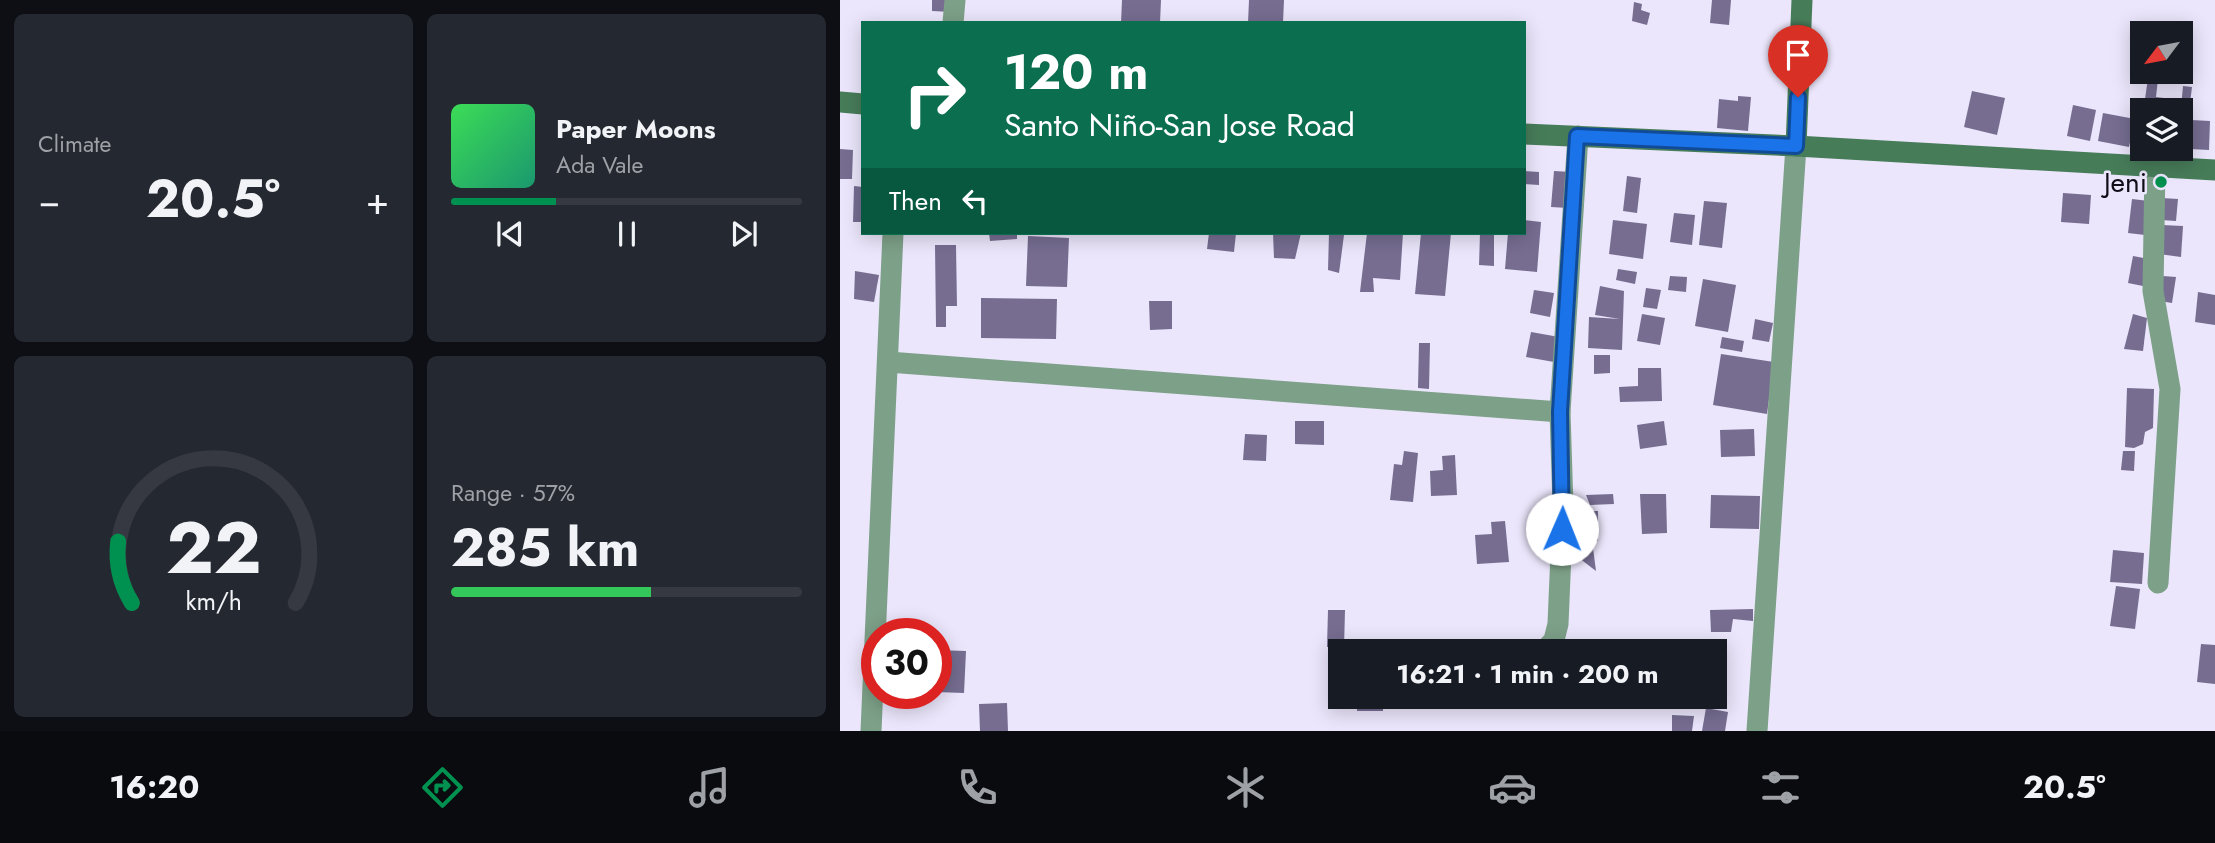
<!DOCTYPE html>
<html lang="en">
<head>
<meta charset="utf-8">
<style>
  :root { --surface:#171b24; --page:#242831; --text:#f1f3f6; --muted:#9ea1a6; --line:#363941; --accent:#00904f }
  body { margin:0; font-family:Jost,sans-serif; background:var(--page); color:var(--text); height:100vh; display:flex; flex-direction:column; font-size:26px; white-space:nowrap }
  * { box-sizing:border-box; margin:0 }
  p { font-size:23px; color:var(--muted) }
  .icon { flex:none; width:38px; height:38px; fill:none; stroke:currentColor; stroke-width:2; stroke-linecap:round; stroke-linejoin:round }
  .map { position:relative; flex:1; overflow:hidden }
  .drawer { display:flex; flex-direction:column; gap:14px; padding:14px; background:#0d0f14; width:840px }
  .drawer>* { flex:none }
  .top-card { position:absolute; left:21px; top:21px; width:665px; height:214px; border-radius:0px; box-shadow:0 4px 18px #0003; background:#0b6e4f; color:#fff; overflow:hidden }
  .needle { width:46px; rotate:238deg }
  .tools { position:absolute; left:1290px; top:21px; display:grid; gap:14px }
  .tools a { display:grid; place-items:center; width:63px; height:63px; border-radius:0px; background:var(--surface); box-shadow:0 4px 18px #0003; font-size:35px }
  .speed { position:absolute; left:21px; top:618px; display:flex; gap:14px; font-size:35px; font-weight:700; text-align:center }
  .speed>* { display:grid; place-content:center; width:91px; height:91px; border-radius:50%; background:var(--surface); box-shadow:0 4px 18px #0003; line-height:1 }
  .speed .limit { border:10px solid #d22; background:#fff; color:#111 }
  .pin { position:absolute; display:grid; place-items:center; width:60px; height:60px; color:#fff; margin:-72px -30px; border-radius:50% 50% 50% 0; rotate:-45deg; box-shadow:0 0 7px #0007 }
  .pin .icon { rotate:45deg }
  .me { position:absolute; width:77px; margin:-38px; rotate:1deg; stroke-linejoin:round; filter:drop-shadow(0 0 5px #0008) }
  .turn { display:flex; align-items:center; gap:24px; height:147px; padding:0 28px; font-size:32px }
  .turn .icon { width:91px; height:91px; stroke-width:2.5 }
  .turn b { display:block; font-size:49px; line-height:60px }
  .then { display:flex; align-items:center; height:66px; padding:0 28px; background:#0003; gap:14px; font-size:26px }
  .big { font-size:52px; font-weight:700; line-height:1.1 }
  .drawer .card { flex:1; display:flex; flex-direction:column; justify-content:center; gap:10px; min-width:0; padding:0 24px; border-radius:10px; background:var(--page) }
  .drawer .dial { align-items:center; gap:0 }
  .dial svg { height:182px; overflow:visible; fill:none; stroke:var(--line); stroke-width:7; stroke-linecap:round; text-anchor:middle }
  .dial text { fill:var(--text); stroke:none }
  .song { display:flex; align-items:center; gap:21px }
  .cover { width:84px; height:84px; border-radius:10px; background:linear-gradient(135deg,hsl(130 70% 55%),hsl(160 70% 35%)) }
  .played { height:7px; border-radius:4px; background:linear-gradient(90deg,var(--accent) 30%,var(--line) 30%) }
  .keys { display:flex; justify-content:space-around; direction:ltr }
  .heat { display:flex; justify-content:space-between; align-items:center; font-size:38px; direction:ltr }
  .charge { height:10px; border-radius:5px; background:linear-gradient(90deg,#34c759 57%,var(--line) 0) }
  .drawer .tiles { flex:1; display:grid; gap:14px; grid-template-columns:repeat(2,1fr) }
  .trip { position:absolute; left:488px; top:639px; width:399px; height:70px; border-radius:0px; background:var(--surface); box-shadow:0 4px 18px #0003; font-weight:700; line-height:70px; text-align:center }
  .dock { display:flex; height:112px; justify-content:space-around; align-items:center; background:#090b0e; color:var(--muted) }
  .dock .icon { width:49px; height:49px }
  .dock .current { color:var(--accent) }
  .dock b { font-size:32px; color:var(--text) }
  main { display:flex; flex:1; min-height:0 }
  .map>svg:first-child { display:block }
  .building { fill:#766d91 }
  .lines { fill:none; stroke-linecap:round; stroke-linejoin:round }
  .street { stroke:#7da088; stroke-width:21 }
  .secondary { stroke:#477c59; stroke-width:21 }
  .route-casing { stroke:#114b97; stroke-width:18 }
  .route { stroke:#1a73e8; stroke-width:12 }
  .poi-dot { fill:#00904f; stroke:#ebe6fb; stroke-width:2.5 }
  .labels { text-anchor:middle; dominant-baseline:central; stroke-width:5; stroke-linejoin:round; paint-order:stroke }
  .poi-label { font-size:28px; fill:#100d18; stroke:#ebe6fb; text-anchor:end }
</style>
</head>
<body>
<main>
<section class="drawer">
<div class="tiles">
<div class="card"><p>Climate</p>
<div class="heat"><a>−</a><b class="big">20.5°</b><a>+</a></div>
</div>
<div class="card">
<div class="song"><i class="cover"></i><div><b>Paper Moons</b><p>Ada Vale</p></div></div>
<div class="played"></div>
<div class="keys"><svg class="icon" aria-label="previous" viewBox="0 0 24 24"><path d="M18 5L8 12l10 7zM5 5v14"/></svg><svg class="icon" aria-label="pause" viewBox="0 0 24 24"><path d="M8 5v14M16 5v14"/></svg><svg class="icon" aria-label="next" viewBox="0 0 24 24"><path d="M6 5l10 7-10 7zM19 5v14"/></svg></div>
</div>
<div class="card dial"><svg viewBox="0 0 100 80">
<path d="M14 69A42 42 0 1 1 86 69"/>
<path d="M14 69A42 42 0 0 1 8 42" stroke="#00904f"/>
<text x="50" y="56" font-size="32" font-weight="700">22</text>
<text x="50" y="72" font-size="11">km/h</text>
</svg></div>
<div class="card"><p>Range · 57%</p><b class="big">285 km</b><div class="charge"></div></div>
</div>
</section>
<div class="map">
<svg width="1375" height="731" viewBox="0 0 1375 731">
  <rect width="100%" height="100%" fill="#ebe6fb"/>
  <!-- building -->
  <g class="building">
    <polygon points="92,0 112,0 112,12 92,11"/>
    <polygon points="282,0 321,0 320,23 281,23"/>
    <polygon points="409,0 444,0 443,23 408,23"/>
    <polygon points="872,0 891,0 889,25 870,23"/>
    <polygon points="794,2 802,4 801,10 810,13 807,25 792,21"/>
    <polygon points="1308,78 1318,79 1316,97 1332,99 1327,107 1317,105 1312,110 1304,106"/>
    <polygon points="1343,86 1352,87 1348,119 1340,118"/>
    <polygon points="1132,91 1165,98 1157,135 1124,127"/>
    <polygon points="898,96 911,97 908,131 877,128 879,99 898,101"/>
    <polygon points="1233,105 1256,110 1250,141 1227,136"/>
    <polygon points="1263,113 1295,119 1289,147 1258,141"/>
    <polygon points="1351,120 1370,121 1369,150 1350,149"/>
    <polygon points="1340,123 1348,124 1346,148 1340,148"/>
    <polygon points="0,149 13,150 12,179 0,179"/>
    <polygon points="684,171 699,172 699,185 684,184"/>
    <polygon points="714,171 731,172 728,208 711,207"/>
    <polygon points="787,176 801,178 797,213 783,211"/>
    <polygon points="14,186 23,187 23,222 13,222"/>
    <polygon points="1223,193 1251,195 1249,224 1221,222"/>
    <polygon points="1322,198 1338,199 1336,221 1321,220"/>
    <polygon points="1292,199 1309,201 1305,235 1288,233"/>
    <polygon points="864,201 887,203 882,248 859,245"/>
    <polygon points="834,213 855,215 852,245 830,242"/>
    <polygon points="684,220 701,222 697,272 665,269 668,233 684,233"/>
    <polygon points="773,220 807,224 803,259 769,254"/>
    <polygon points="1322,225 1343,226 1341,257 1319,254"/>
    <polygon points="149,233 177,233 177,239 150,241"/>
    <polygon points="369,233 396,233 394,252 367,249"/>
    <polygon points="433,233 461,233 455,259 434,258"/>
    <polygon points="489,233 504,235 499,273 488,270"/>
    <polygon points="527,233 563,233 560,280 533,278 534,292 520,292"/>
    <polygon points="581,233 611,233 605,296 575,294"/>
    <polygon points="640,233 654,233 654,266 639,265"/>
    <polygon points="188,236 229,238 227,287 186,286"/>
    <polygon points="95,245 116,245 117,306 106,306 106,327 96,327"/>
    <polygon points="1293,256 1309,259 1303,286 1288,283"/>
    <polygon points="778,269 797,272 795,284 776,280"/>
    <polygon points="15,271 39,275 34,302 14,299"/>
    <polygon points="830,276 847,277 846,292 828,290"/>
    <polygon points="1323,276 1336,277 1332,303 1320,301"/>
    <polygon points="863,279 896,285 888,332 855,326"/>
    <polygon points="760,286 784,291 782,350 748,348 749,317 780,319 755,315"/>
    <polygon points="806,288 821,290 817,309 803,307"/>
    <polygon points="694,290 714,293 710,317 690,313"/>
    <polygon points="1358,292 1375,295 1375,325 1355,322"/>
    <polygon points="141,298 217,299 216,339 141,338"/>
    <polygon points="309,301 332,301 332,329 310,330"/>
    <polygon points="802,314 825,318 820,345 797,341"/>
    <polygon points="1293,314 1307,318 1303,351 1284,349"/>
    <polygon points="915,319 933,323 929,342 912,339"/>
    <polygon points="691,332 719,337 714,362 686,357"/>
    <polygon points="882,337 904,341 902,352 880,348"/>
    <polygon points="579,343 590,343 589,389 578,388"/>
    <polygon points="881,354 934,362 927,414 873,405"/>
    <polygon points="754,355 770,355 770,373 754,374"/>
    <polygon points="798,368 821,368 822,401 780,402 779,387 798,386"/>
    <polygon points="1287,388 1314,389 1313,428 1305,432 1303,444 1294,448 1285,447"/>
    <polygon points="455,421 484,421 484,445 455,444"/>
    <polygon points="824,421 827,445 800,449 797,425"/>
    <polygon points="914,429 915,456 881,457 880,430"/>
    <polygon points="405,434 427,435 426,461 403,460"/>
    <polygon points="564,451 578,453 573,502 550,500 554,464 562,465"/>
    <polygon points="1283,451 1295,451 1294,471 1281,470"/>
    <polygon points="615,455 617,495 591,496 590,471 603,470 602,456"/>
    <polygon points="773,494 774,504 750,505 746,495"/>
    <polygon points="800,494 826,494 827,533 802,534"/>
    <polygon points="871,495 920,496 919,529 870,528"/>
    <rect x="735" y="511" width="23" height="30"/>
    <polygon points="665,521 669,562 637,564 635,535 652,534 651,522"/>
    <polygon points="753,548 756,571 739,558 737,550"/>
    <polygon points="1273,550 1304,553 1302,584 1270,582"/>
    <polygon points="1276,586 1300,589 1295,629 1270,626"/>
    <polygon points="913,609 913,621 893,619 891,632 871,632 870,610"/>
    <polygon points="488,610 505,610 504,648 487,647"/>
    <polygon points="1361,644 1375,645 1375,684 1357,682"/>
    <polygon points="97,650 126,651 124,693 96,692"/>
    <polygon points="875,669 884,671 881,688 875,686"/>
    <rect x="517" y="696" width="26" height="15"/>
    <polygon points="548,696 577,696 577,702 549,703"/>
    <polygon points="167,703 168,731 140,731 139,704"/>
    <polygon points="866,708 888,712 885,731 862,731"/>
    <polygon points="832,715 854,716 852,731 832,731"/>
  </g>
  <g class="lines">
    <!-- street -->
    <g class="street">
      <polyline points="113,23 115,0"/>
      <polyline points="1315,165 1313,291 1330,389 1318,583"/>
      <polyline points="48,362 720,412 738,136"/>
      <polyline points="704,651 714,640 718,624 723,506 720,412"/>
      <polyline points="31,731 53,233"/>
      <polyline points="917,731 956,146"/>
    </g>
    <!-- secondary -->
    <g class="secondary">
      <polyline points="0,102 23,104"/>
      <polyline points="684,134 956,146 1375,170"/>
      <polyline points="956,146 962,0"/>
    </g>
  </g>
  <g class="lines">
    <defs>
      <polyline id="route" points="722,529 720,412 737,136 956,146 958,97"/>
    </defs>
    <!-- route casing -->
    <use href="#route" class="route-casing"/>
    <!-- route -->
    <use href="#route" class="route"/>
  </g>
  <!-- markers -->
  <circle class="poi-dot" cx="1321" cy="182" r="7"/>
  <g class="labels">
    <!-- poi labels -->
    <g class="poi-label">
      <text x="1307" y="182">Jeni</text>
    </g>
  </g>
</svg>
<div class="tools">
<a><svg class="needle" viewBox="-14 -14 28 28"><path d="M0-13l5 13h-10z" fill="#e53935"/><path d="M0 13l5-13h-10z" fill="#9ea1a6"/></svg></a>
<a><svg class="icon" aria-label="layers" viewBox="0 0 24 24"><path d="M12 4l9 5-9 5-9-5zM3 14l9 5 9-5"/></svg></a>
</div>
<div class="speed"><div class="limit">30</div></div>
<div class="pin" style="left:958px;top:97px;background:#d93025"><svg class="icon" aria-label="arrive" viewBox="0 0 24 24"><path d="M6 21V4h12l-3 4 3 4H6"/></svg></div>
<svg class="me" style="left:722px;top:529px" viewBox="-20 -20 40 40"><circle r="19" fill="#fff"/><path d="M0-13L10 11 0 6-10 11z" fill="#1a73e8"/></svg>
<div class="trip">16:21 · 1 min · 200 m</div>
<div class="top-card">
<div class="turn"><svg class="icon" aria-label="right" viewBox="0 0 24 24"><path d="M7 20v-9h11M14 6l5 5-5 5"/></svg><div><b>120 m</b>Santo Niño-San Jose Road</div></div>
<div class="then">Then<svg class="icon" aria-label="left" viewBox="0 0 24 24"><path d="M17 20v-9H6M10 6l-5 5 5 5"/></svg></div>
</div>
</div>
</main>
<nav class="dock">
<b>16:20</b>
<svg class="icon current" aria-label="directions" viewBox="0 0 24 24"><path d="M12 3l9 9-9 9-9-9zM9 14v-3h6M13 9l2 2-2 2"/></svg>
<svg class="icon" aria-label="music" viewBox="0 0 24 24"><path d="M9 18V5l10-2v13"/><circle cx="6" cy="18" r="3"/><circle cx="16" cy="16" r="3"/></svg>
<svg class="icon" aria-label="phone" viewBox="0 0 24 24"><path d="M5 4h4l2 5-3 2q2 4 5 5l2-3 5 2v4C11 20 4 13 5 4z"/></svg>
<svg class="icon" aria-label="climate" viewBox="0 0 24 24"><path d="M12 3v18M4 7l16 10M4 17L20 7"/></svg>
<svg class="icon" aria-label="car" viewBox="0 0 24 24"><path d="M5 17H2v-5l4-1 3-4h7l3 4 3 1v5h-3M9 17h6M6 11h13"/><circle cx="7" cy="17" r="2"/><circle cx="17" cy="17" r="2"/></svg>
<svg class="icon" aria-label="filters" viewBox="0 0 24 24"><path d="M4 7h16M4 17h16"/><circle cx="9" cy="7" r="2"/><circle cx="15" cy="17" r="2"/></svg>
<b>20.5°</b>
</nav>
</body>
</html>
